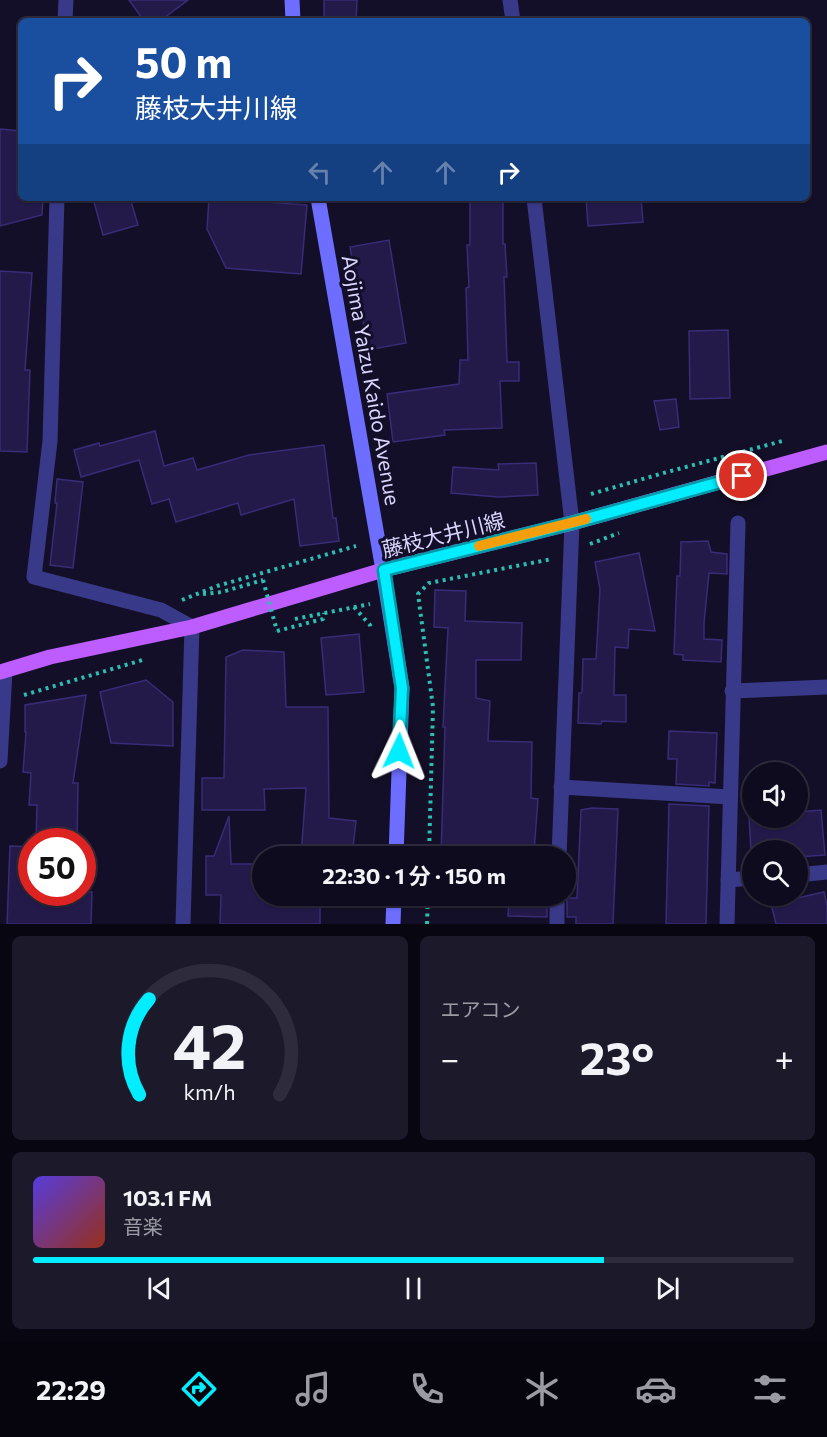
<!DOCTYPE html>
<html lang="ja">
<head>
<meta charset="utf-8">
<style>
  :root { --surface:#0e0b1e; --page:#1c192b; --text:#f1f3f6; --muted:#9b9ba4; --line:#2e2b3c; --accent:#02edff }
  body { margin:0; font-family:Commissioner,"Noto Sans JP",sans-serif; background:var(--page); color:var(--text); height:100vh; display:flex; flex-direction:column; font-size:22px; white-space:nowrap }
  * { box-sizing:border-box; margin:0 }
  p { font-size:20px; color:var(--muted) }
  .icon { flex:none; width:33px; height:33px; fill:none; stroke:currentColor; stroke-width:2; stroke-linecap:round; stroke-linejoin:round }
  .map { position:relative; height:924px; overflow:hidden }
  .sheet { display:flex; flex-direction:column; gap:12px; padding:12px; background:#080610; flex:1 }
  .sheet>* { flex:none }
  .hud { position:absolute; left:18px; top:18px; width:792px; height:183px; border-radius:9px; box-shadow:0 2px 4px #0004,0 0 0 2px var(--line); background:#1a4fa0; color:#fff; overflow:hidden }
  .buttons { position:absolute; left:742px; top:762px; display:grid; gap:12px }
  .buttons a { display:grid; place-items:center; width:66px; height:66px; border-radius:50%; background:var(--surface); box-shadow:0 2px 4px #0004,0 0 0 2px var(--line); font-size:30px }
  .speed { position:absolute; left:18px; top:828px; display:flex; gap:12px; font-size:30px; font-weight:700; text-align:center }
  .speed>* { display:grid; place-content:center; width:78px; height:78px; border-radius:50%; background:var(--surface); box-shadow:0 2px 4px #0004,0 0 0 2px var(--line); line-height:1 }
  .speed .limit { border:9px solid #d22; background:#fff; color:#111 }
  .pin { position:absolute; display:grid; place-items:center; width:51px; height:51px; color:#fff; margin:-26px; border:3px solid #fff; border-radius:50%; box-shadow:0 2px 6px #0007 }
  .me { position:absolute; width:66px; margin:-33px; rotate:2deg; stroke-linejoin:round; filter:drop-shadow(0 0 4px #0008) }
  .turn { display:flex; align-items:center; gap:21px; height:126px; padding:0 18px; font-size:27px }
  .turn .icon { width:78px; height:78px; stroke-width:2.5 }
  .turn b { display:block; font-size:42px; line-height:51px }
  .lanes { display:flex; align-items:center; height:57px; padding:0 18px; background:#0003; justify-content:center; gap:30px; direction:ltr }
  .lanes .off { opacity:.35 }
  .big { font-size:45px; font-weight:700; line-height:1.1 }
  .sheet .tile { flex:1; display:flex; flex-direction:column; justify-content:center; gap:9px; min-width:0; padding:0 21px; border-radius:9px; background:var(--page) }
  .sheet .dial { align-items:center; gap:0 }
  .dial svg { height:156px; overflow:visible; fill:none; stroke:var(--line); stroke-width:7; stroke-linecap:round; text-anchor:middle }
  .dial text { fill:var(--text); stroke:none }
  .song { display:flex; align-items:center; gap:18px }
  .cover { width:72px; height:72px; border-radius:9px; background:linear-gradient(135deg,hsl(250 70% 55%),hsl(10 70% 35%)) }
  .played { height:6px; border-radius:3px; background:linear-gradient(90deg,var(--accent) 75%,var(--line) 75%) }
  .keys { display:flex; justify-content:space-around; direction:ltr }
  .heat { display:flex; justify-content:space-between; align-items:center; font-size:33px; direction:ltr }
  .sheet .tiles { flex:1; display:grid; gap:12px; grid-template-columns:1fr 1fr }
  .tile:last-child { grid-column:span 2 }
  .trip { position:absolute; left:252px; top:846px; width:324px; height:60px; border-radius:30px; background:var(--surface); box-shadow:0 2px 4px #0004,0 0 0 2px var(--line); font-weight:700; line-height:60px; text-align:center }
  .tab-bar { display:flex; height:96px; justify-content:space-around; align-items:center; background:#06040c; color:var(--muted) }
  .tab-bar .icon { width:42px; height:42px }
  .tab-bar .current { color:var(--accent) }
  .tab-bar b { font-size:27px; color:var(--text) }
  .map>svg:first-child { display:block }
  .building { fill:#231a4a; stroke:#382c77; stroke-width:1.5 }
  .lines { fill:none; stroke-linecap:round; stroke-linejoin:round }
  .path { stroke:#2cbeb1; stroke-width:4; stroke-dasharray:3 4.5; stroke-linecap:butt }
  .street { stroke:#393989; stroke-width:15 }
  .secondary { stroke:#6d6eff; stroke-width:15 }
  .primary { stroke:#be5dff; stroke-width:15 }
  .path-bridge { stroke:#2cbeb1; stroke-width:4; stroke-dasharray:3 4.5; stroke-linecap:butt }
  .route-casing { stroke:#019aa6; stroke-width:15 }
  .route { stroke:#02edff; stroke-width:10 }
  .slow { stroke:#f59e0b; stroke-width:10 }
  .labels { text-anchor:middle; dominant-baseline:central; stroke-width:6; stroke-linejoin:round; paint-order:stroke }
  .street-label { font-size:21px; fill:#dad6ff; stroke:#130f28 }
</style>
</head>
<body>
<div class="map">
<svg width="827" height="924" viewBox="0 0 827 924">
  <rect width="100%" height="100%" fill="#130f28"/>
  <!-- building -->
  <g class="building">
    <polygon points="129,0 188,0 160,21 144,21"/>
    <polygon points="324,0 357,0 356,21 324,21"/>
    <polygon points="0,129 21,131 21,198 43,198 42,215 0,226"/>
    <polygon points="93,198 130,198 138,225 103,235"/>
    <polygon points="209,198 307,205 301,274 226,268 207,229"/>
    <polygon points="470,198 503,198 503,244 505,244 507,277 504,277 507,362 519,362 519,381 500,381 502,428 444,430 445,435 393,442 387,394 459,384 460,360 468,360 466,288 469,287 467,245 470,245"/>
    <polygon points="586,198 641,198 643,222 588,226"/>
    <polygon points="389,240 406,343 368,350 350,247"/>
    <polygon points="0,271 32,273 25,370 30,370 27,452 0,451"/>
    <polygon points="728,330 730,398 690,399 689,331"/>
    <polygon points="676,399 679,427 660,430 654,401"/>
    <polygon points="155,431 164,466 193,458 197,470 249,455 324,445 333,518 336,518 339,541 300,546 294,499 241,515 238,503 176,522 169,499 152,504 139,460 81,477 74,450 99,443 100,446"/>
    <polygon points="536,463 538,495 498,497 451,493 453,467 499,470 498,464"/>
    <polygon points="57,479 83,482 73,568 50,565 57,503 55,503"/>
    <polygon points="708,541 711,552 727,554 727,574 709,573 704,623 704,639 722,640 721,662 683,660 683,655 674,654 677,576 680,576 681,542"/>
    <polygon points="639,553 655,631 629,629 628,648 615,647 614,695 626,695 626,722 602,721 601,724 578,723 579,693 582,693 583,659 596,659 600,589 595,562"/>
    <polygon points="435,590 466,591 465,621 522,623 521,660 476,660 476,698 490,701 488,741 532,742 531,798 538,799 534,852 511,851 511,856 441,856 445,727 443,727 448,628 434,627"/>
    <polygon points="359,634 364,692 326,695 321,638"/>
    <polygon points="243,650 284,652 286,707 328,707 329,818 356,821 352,856 301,856 306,788 264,789 265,810 202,810 202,778 224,778 226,657"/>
    <polygon points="146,680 173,702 173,746 111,743 100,692"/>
    <polygon points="86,695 73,783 78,783 77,842 36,842 37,805 29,805 31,773 23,772 26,732 25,732 25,705"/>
    <polygon points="669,731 717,733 715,783 709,782 709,786 676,784 677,759 668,759"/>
    <polygon points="669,804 709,806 706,924 666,924"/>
    <polygon points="592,808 618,809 613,924 576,924 576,917 567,917 567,898 577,898 581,810"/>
    <polygon points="821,810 825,855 798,857 798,850 751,850 749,818 798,818 798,812"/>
    <polygon points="229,816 231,864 262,864 262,896 320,896 320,924 220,924 221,895 206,895 206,856 214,856"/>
    <polygon points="10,846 32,847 32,892 92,892 91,924 7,924"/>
    <polygon points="824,892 827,906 827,924 776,924 771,904"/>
    <polygon points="509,896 547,897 547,917 508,916"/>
  </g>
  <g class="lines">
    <!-- path -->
    <g class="path">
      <polyline points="591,494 660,474 786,440"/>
      <polyline points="590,544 619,533"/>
      <polyline points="203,594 222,592 263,580"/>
      <polyline points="182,600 217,586 356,546"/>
      <polyline points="354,607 370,625 371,629"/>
      <polyline points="295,619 370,604"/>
      <polyline points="277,631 323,619 324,613"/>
      <polyline points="24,695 146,659"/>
      <polyline points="429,856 433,707 418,594 429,583 552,559"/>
      <polyline points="427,924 428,896"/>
    </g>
    <!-- street -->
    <g class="street">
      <polyline points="510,0 513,21"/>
      <polyline points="65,21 66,0"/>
      <polyline points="57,198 50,441 34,577 161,610 192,627 183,924"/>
      <polyline points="534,198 572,523 559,856"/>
      <polyline points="732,691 827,687"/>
      <polyline points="0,761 5,671"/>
      <polyline points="561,787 730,797"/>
      <polyline points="798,875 827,872"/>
      <polyline points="728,880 753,878"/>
      <polyline points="557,924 557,896"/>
      <polyline points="727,924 738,523"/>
    </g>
    <!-- secondary -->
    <g class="secondary">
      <polyline points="292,0 293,21"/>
      <polyline points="318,198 383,570 402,688 396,856"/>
      <polyline points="393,924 394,896"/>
    </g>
    <!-- primary -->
    <polyline class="primary" points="0,672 50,657 192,627 383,570 572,523 827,452"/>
    <!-- path-bridge -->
    <polyline class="path-bridge" points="263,580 277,631"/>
  </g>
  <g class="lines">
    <defs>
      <polyline id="route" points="399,751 402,688 384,570 572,523 742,476"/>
    </defs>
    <!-- route casing -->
    <use href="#route" class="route-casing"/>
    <!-- route -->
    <use href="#route" class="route"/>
    <!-- slow -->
    <polyline class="slow" points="479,546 586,519"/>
  </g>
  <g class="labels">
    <!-- street labels -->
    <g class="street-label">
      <text transform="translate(372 380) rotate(80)">Aojima Yaizu Kaido Avenue</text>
      <text transform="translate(443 534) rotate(-14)">藤枝大井川線</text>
    </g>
  </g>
</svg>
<div class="buttons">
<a><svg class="icon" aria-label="sound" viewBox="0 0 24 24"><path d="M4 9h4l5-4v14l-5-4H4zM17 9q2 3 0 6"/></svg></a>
<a><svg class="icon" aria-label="search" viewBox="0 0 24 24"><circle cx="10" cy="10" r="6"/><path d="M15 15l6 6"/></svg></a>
</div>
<div class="speed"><div class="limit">50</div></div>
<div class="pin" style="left:742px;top:476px;background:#d93025"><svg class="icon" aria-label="arrive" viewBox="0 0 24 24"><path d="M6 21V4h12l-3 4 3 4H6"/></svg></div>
<svg class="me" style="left:399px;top:751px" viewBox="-20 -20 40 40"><path d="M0-17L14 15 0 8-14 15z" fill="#02edff" stroke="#fff" stroke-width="4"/></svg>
<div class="trip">22:30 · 1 分 · 150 m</div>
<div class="hud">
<div class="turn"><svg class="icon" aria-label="right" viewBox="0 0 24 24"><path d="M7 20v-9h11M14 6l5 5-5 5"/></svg><div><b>50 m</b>藤枝大井川線</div></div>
<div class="lanes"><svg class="icon off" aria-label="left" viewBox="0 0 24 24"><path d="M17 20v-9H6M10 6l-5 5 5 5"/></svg><svg class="icon off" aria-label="ahead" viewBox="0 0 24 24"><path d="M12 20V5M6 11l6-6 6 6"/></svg><svg class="icon off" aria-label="ahead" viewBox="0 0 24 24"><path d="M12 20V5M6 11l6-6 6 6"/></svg><svg class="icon" aria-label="right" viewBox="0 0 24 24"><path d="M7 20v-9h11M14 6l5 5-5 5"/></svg></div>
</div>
</div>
<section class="sheet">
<div class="tiles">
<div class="tile dial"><svg viewBox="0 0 100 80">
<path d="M14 69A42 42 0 1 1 86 69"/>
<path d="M14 69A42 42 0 0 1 19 20" stroke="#02edff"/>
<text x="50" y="56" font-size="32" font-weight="700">42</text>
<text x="50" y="72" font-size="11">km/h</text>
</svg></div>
<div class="tile"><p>エアコン</p>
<div class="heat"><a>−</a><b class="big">23°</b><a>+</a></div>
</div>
<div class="tile">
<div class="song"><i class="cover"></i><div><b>103.1 FM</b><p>音楽</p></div></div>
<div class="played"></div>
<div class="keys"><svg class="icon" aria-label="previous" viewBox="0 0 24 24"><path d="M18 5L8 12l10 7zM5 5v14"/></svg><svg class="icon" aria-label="pause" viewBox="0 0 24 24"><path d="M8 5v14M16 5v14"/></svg><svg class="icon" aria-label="next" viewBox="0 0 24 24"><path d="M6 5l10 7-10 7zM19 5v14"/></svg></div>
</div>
</div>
</section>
<nav class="tab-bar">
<b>22:29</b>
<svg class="icon current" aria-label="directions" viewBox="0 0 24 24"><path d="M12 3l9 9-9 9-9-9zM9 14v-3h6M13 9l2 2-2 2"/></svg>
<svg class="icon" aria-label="music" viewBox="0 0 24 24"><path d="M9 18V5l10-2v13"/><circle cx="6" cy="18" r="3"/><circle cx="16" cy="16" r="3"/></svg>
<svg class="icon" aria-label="phone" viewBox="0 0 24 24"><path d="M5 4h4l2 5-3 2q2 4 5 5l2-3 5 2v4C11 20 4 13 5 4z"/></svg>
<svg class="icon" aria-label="climate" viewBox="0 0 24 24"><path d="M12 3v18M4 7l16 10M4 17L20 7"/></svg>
<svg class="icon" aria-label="car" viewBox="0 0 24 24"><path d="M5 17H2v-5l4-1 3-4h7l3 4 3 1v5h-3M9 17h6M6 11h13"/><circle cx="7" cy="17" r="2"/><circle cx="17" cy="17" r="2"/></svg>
<svg class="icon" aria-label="filters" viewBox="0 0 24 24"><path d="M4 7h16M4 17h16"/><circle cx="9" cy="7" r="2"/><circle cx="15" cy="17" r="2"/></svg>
</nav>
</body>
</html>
